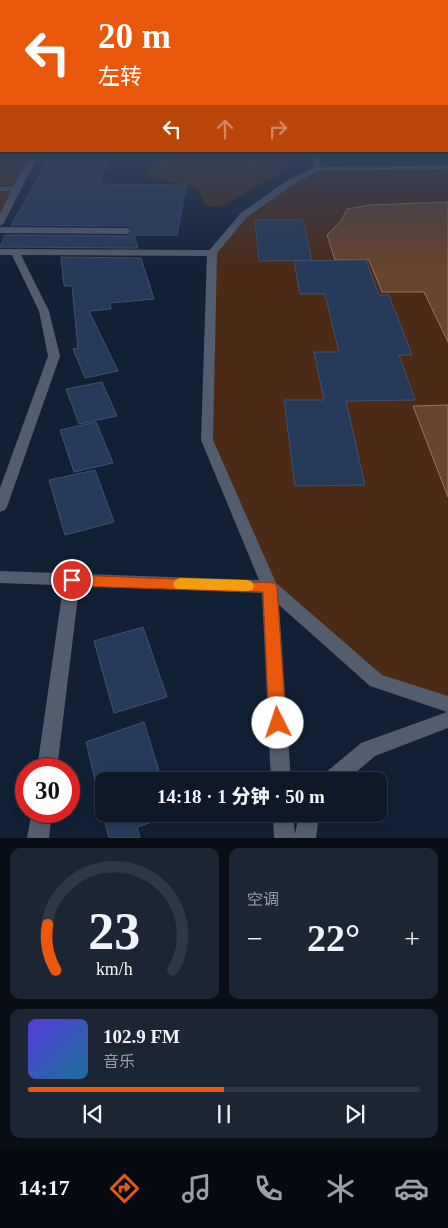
<!DOCTYPE html>
<html lang="zh">
<head>
<meta charset="utf-8">
<style>
  :root { --surface:#0e1828; --page:#1c2534; --text:#f1f3f6; --muted:#9ba0a8; --line:#2e3745; --accent:#ea580c }
  body { margin:0; font-family:"Times New Roman","Noto Sans SC",serif; background:var(--page); color:var(--text); height:100vh; display:flex; flex-direction:column; font-size:19px; white-space:nowrap }
  * { box-sizing:border-box; margin:0 }
  p { font-size:16px; color:var(--muted) }
  .icon { flex:none; width:28px; height:28px; fill:none; stroke:currentColor; stroke-width:2; stroke-linecap:round; stroke-linejoin:round }
  .map { position:relative; height:838px; overflow:hidden }
  .drawer { display:flex; flex-direction:column; gap:10px; padding:10px; background:#080d16; flex:1 }
  .drawer>* { flex:none }
  .top-card { position:absolute; left:0px; top:0px; width:449px; height:152px; box-shadow:0 2px 8px #0003,0 0 0 1px var(--line); background:#ea580c; color:#fff; overflow:hidden }
  .speed { position:absolute; left:15px; top:758px; display:flex; gap:10px; font-size:25px; font-weight:700; text-align:center }
  .speed>* { display:grid; place-content:center; width:65px; height:65px; border-radius:50%; background:var(--surface); box-shadow:0 2px 8px #0003,0 0 0 1px var(--line); line-height:1 }
  .speed .limit { border:8px solid #d22; background:#fff; color:#111 }
  .pin { position:absolute; display:grid; place-items:center; width:42px; height:42px; color:#fff; margin:-21px; border:2px solid #fff; border-radius:50%; box-shadow:0 1px 5px #0007 }
  .me { position:absolute; width:55px; margin:-28px; rotate:356deg; stroke-linejoin:round; filter:drop-shadow(0 0 4px #0008) }
  .turn { display:flex; align-items:center; gap:18px; height:105px; padding:0 15px; font-size:22px }
  .turn .icon { width:65px; height:65px; stroke-width:2.5 }
  .turn b { display:block; font-size:35px; line-height:42px }
  .lanes { display:flex; align-items:center; height:48px; padding:0 15px; background:#0003; justify-content:center; gap:25px; direction:ltr }
  .lanes .off { opacity:.35 }
  .big { font-size:38px; font-weight:800; line-height:1.1 }
  .drawer .widget { flex:1; display:flex; flex-direction:column; justify-content:center; gap:8px; min-width:0; padding:0 18px; border-radius:10px; background:var(--page) }
  .drawer .dial { align-items:center; gap:0 }
  .dial svg { height:130px; overflow:visible; fill:none; stroke:var(--line); stroke-width:7; stroke-linecap:round; text-anchor:middle }
  .dial text { fill:var(--text); stroke:none }
  .song { display:flex; align-items:center; gap:15px }
  .cover { width:60px; height:60px; border-radius:8px; background:linear-gradient(135deg,hsl(250 70% 55%),hsl(200 70% 35%)) }
  .played { height:5px; border-radius:2px; background:linear-gradient(90deg,var(--accent) 50%,var(--line) 50%) }
  .keys { display:flex; justify-content:space-around; direction:ltr }
  .heat { display:flex; justify-content:space-between; align-items:center; font-size:28px; direction:ltr }
  .drawer .tiles { flex:1; display:grid; gap:10px; grid-template-columns:1fr 1fr }
  .widget:last-child { grid-column:span 2 }
  .trip { position:absolute; left:95px; top:772px; width:292px; height:50px; border-radius:10px; background:var(--surface); box-shadow:0 2px 8px #0003,0 0 0 1px var(--line); font-weight:800; line-height:50px; text-align:center }
  .menu { display:flex; height:80px; justify-content:space-around; align-items:center; background:#060a10; color:var(--muted) }
  .menu .icon { width:35px; height:35px }
  .menu .selected { color:var(--accent) }
  .menu b { font-size:22px; color:var(--text) }
  .map>svg:first-child { display:block }
  .green { fill:#4c2a16 }
  .water { fill:#6a432c; stroke:#90776a }
  .building { fill:#253a5b; stroke:#405068 }
  .lines { fill:none; stroke-linecap:round; stroke-linejoin:round }
  .lane { fill:#535d6d; fill-rule:evenodd }
  .street { fill:#535d6d; fill-rule:evenodd }
  .route { fill:#ea580c; stroke:#983908 }
  .slow { fill:#f59e0b }
</style>
</head>
<body>
<div class="map">
<svg width="448" height="838" viewBox="0 0 448 838">
  <rect width="100%" height="100%" fill="#122036"/>
  <!-- green -->
  <g class="green">
    <polygon points="0,153 37,153 0,223"/>
    <polygon points="172,153 297,153 281,173 220,207 206,206 197,188 146,176 166,156"/>
    <polygon points="448,167 448,704 376,681 270,587 207,440 212,253 244,215 318,169"/>
  </g>
  <!-- water -->
  <g class="water">
    <polygon points="448,202 448,342 424,292 382,292 369,260 335,260 327,235 341,221 347,209 370,205"/>
    <polygon points="448,405 448,497 413,406"/>
  </g>
  <!-- building -->
  <g class="building">
    <polygon points="53,153 112,153 99,184 186,185 177,235 134,235 138,248 0,247 5,235 127,236 132,232 132,230 127,226 11,225"/>
    <polygon points="255,220 303,220 312,260 259,261"/>
    <polygon points="61,257 141,258 154,299 110,303 111,309 89,311 118,371 85,378 73,349 78,348 72,286 64,286"/>
    <polygon points="366,260 379,295 389,295 412,355 399,355 415,400 346,401 365,485 295,486 284,400 324,400 314,352 339,352 325,294 300,294 294,261"/>
    <polygon points="102,382 117,416 79,424 66,389"/>
    <polygon points="96,422 113,463 74,472 60,430"/>
    <polygon points="95,470 114,522 65,535 49,480"/>
    <polygon points="143,627 167,697 114,713 94,641"/>
    <polygon points="144,722 162,781 104,781 104,814 173,815 137,827 140,838 109,838 86,742"/>
  </g>
  <g class="lines">
    <!-- lane -->
    <g class="lane">
      <polygon points="32,153 39,153 4,223 0,226 0,214 11,191 0,191 0,187 13,187"/>
      <polygon points="0,227 127,228 131,231 127,234 0,233"/>
      <polygon points="0,249 212,250 217,253 212,256 21,255 49,311 60,356 7,507 5,510 0,512 0,488 48,356 39,311 12,255 0,255"/>
      <polygon points="72,574 78,576 80,580 57,769 37,769 64,580 66,576"/>
      <polygon points="32,811 52,811 49,838 27,838"/>
    </g>
    <!-- street -->
    <g class="street">
      <polygon points="312,153 319,153 321,167 448,165 448,169 319,171 294,184 247,217 217,253 213,440 276,583 382,675 448,696 448,728 375,756 346,781 321,781 324,774 361,743 447,712 370,686 279,605 291,781 271,781 262,593 0,583 0,571 259,580 201,440 207,253 241,213 288,180 314,168"/>
      <polygon points="273,814 293,814 295,834 299,814 319,814 316,838 274,838"/>
    </g>
  </g>
  <!-- sky -->
  <linearGradient id="sky" x2="0" y2="1"><stop stop-color="#0a121e"/><stop offset="0.56" stop-color="#33425d"/><stop offset="1" stop-color="#33425d" stop-opacity="0"/></linearGradient>
  <rect width="448" height="271" fill="url(#sky)"/>
  <!-- route -->
  <polygon class="route" points="72,575 275,583 277,587 286,723 284,728 278,731 272,728 269,723 263,592 72,586 67,584 65,580 67,576"/>
  <!-- slow -->
  <polygon class="slow" points="180,578 247,580 252,582 254,586 252,590 247,591 180,589 175,588 173,584 175,580"/>
</svg>
<div class="speed"><div class="limit">30</div></div>
<div class="pin" style="left:72px;top:580px;background:#d93025"><svg class="icon" aria-label="arrive" viewBox="0 0 24 24"><path d="M6 21V4h12l-3 4 3 4H6"/></svg></div>
<svg class="me" style="left:278px;top:723px" viewBox="-20 -20 40 40"><circle r="19" fill="#fff"/><path d="M0-13L10 11 0 6-10 11z" fill="#ea580c"/></svg>
<div class="trip">14:18 · 1 分钟 · 50 m</div>
<div class="top-card">
<div class="turn"><svg class="icon" aria-label="left" viewBox="0 0 24 24"><path d="M17 20v-9H6M10 6l-5 5 5 5"/></svg><div><b>20 m</b>左转</div></div>
<div class="lanes"><svg class="icon" aria-label="left" viewBox="0 0 24 24"><path d="M17 20v-9H6M10 6l-5 5 5 5"/></svg><svg class="icon off" aria-label="ahead" viewBox="0 0 24 24"><path d="M12 20V5M6 11l6-6 6 6"/></svg><svg class="icon off" aria-label="right" viewBox="0 0 24 24"><path d="M7 20v-9h11M14 6l5 5-5 5"/></svg></div>
</div>
</div>
<section class="drawer">
<div class="tiles">
<div class="widget dial"><svg viewBox="0 0 100 80">
<path d="M14 69A42 42 0 1 1 86 69"/>
<path d="M14 69A42 42 0 0 1 9 41" stroke="#ea580c"/>
<text x="50" y="56" font-size="32" font-weight="700">23</text>
<text x="50" y="72" font-size="11">km/h</text>
</svg></div>
<div class="widget"><p>空调</p>
<div class="heat"><a>−</a><b class="big">22°</b><a>+</a></div>
</div>
<div class="widget">
<div class="song"><i class="cover"></i><div><b>102.9 FM</b><p>音乐</p></div></div>
<div class="played"></div>
<div class="keys"><svg class="icon" aria-label="previous" viewBox="0 0 24 24"><path d="M18 5L8 12l10 7zM5 5v14"/></svg><svg class="icon" aria-label="pause" viewBox="0 0 24 24"><path d="M8 5v14M16 5v14"/></svg><svg class="icon" aria-label="next" viewBox="0 0 24 24"><path d="M6 5l10 7-10 7zM19 5v14"/></svg></div>
</div>
</div>
</section>
<nav class="menu">
<b>14:17</b>
<svg class="icon selected" aria-label="directions" viewBox="0 0 24 24"><path d="M12 3l9 9-9 9-9-9zM9 14v-3h6M13 9l2 2-2 2"/></svg>
<svg class="icon" aria-label="music" viewBox="0 0 24 24"><path d="M9 18V5l10-2v13"/><circle cx="6" cy="18" r="3"/><circle cx="16" cy="16" r="3"/></svg>
<svg class="icon" aria-label="phone" viewBox="0 0 24 24"><path d="M5 4h4l2 5-3 2q2 4 5 5l2-3 5 2v4C11 20 4 13 5 4z"/></svg>
<svg class="icon" aria-label="climate" viewBox="0 0 24 24"><path d="M12 3v18M4 7l16 10M4 17L20 7"/></svg>
<svg class="icon" aria-label="car" viewBox="0 0 24 24"><path d="M5 17H2v-5l4-1 3-4h7l3 4 3 1v5h-3M9 17h6M6 11h13"/><circle cx="7" cy="17" r="2"/><circle cx="17" cy="17" r="2"/></svg>
</nav>
</body>
</html>
